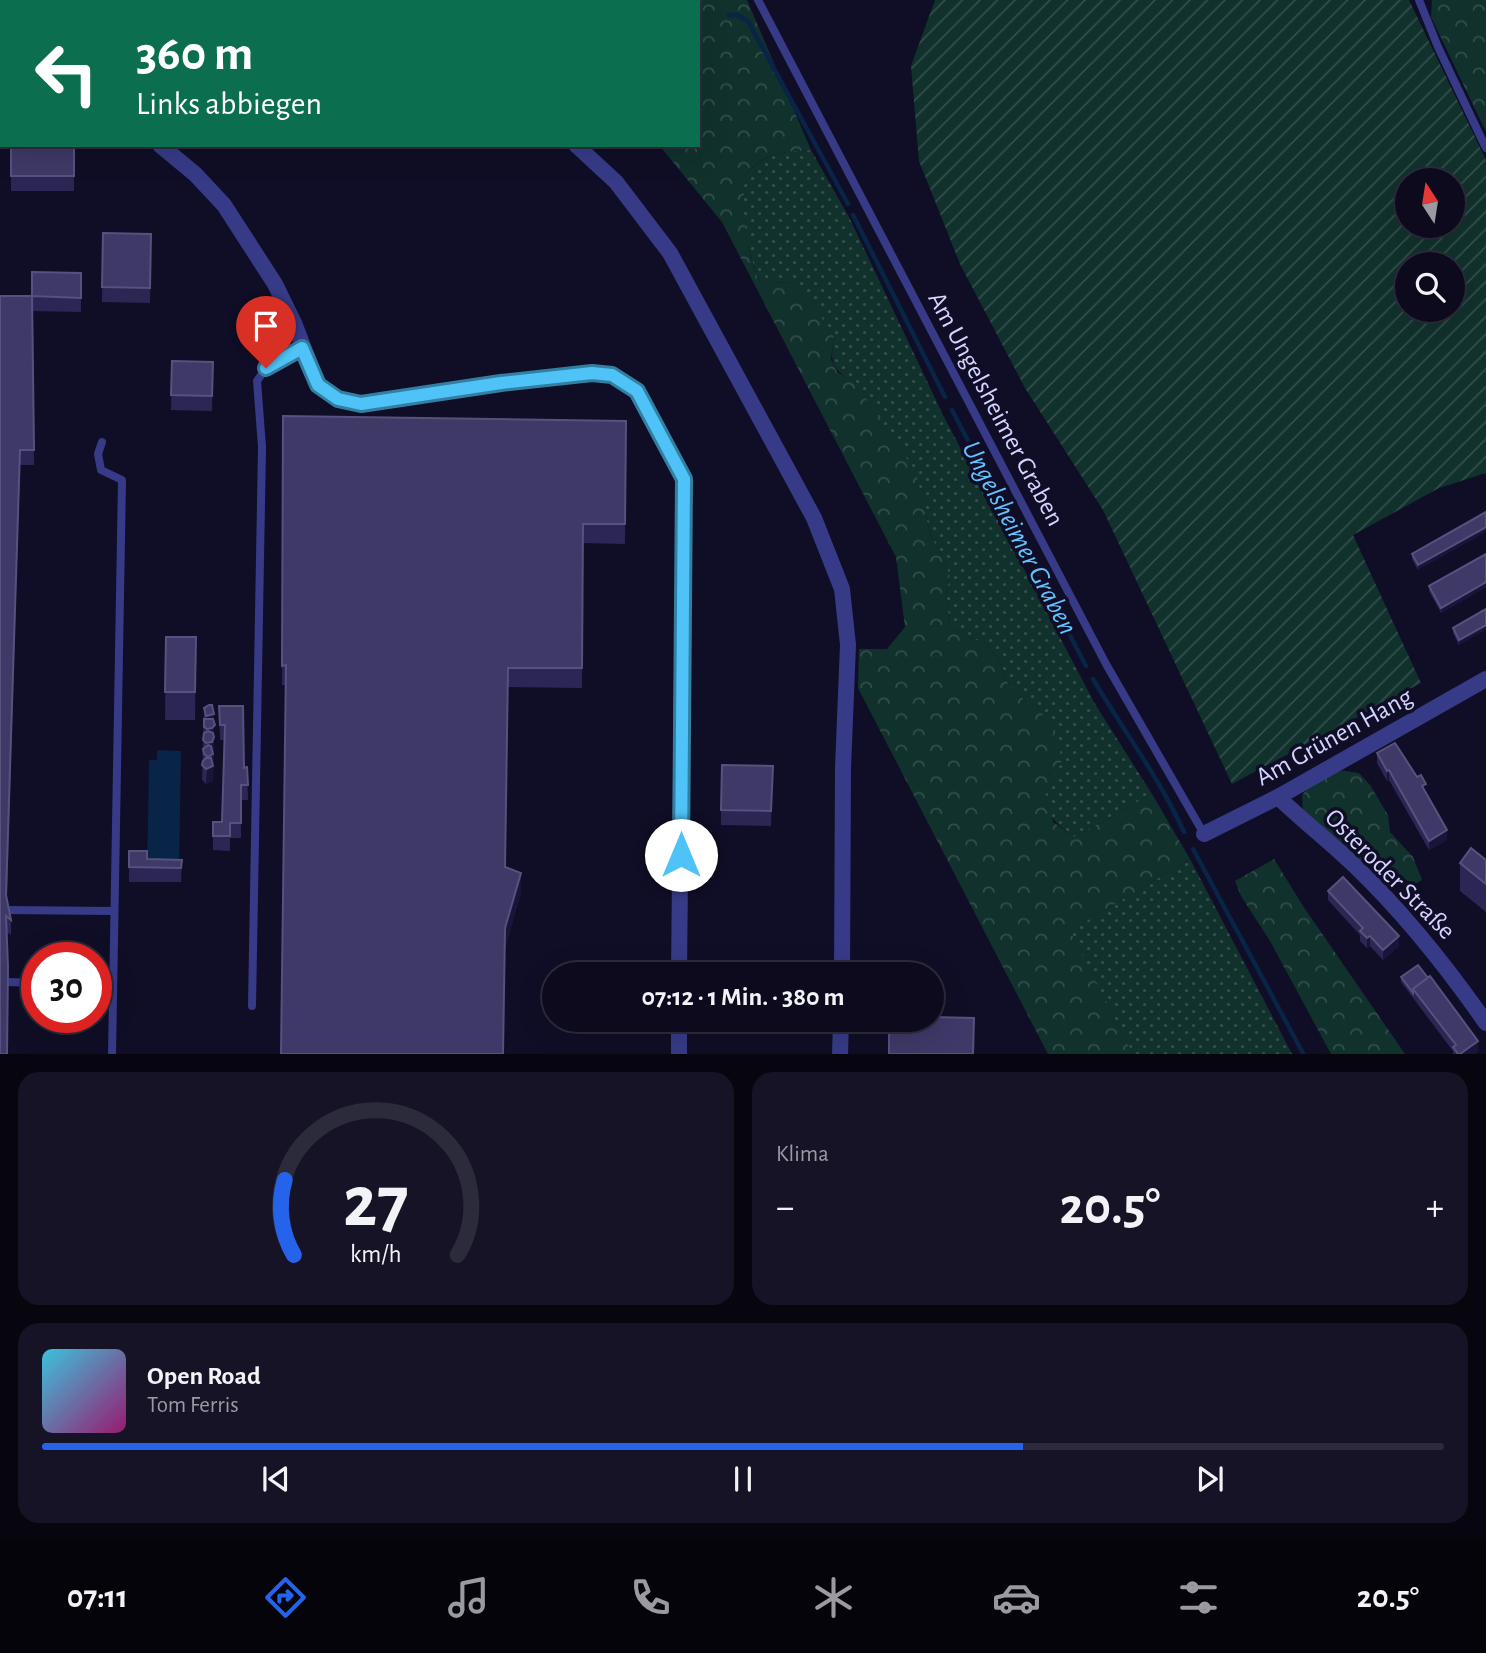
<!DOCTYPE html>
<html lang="de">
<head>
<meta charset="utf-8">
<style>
  :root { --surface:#0c0a1c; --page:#151325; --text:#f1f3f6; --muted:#9a9aa3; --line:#2c2b3b; --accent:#2563eb }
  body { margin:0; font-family:"Alegreya Sans",sans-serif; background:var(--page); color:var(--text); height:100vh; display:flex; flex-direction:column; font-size:26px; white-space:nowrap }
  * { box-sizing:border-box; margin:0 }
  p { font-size:23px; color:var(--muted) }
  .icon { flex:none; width:38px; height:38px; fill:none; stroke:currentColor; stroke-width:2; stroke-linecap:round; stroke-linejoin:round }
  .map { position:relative; height:1054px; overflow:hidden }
  .sheet { display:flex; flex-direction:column; gap:18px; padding:18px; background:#07060f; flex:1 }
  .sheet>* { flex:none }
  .hud { position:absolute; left:0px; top:0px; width:700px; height:147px; box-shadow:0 7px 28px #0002,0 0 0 2px var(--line); background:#0b6e4f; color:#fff; overflow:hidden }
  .needle { width:46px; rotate:348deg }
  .fabs { position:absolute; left:1395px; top:168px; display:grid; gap:14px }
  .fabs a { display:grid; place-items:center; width:70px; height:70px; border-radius:50%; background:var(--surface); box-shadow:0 7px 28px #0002,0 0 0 2px var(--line); font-size:35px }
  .speed { position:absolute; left:21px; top:942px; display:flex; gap:14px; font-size:35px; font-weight:700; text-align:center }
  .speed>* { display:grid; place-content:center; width:91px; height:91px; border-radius:50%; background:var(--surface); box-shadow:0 7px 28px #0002,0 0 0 2px var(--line); line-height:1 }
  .speed .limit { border:10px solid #d22; background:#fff; color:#111 }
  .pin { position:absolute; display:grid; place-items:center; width:60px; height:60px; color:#fff; margin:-72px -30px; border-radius:50% 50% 50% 0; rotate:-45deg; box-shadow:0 0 7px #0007 }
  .pin .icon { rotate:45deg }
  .me { position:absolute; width:77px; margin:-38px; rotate:0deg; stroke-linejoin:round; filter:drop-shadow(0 0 5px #0008) }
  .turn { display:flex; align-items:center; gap:24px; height:147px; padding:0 21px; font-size:32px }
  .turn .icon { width:91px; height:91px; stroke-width:2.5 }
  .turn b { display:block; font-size:49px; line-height:60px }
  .big { font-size:52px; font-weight:600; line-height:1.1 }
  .sheet .card { flex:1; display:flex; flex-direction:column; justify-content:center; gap:10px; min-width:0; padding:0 24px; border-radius:21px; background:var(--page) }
  .sheet .dial { align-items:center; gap:0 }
  .dial svg { height:182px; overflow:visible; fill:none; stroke:var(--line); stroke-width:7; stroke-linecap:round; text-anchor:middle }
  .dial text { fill:var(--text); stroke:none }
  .song { display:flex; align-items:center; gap:21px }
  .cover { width:84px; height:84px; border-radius:10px; background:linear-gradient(135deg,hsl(190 70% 55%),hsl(320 70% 35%)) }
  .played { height:7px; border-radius:4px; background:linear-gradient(90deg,var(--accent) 70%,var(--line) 70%) }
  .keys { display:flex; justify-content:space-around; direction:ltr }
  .heat { display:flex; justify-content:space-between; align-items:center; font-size:38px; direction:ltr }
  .sheet .tiles { flex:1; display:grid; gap:18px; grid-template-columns:1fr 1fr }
  .card:last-child { grid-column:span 2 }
  .trip { position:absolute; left:542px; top:962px; width:402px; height:70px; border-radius:35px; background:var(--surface); box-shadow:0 7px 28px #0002,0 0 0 2px var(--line); font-weight:600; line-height:70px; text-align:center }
  .tab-bar { display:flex; height:112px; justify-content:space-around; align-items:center; background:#05040b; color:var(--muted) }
  .tab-bar .icon { width:49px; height:49px }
  .tab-bar .selected { color:var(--accent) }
  .tab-bar b { font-size:32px; color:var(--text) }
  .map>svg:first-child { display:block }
  .grass { fill:url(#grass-dots) }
  .forest { fill:url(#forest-crowns) }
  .garden { fill:url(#garden-furrows); fill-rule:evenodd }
  .water { fill:#082446 }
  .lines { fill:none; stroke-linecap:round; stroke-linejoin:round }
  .stream { stroke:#082446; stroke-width:4.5 }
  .lane { stroke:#373b87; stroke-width:8 }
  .street { stroke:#373b87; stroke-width:16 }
  .wall { fill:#2c2655 }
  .shaded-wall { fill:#19153a }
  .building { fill:#3e3967; stroke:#56517f; stroke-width:2 }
  .route-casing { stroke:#337fa1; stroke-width:18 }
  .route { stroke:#4fc3f7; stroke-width:12 }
  .labels { text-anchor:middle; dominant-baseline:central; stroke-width:7; stroke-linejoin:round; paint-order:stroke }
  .street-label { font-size:26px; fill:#d5d3ff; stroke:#100e26 }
  .water-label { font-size:28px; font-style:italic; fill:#61c3ff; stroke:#100e26 }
</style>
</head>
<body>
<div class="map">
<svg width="1486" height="1055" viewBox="0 0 1486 1055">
  <defs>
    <pattern id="grass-dots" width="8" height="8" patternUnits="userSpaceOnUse" patternTransform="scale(1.75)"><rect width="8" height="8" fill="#11312d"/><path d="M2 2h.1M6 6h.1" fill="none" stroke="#334e4c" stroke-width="1.8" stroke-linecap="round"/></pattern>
    <pattern id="forest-crowns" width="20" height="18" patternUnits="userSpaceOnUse" patternTransform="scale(1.75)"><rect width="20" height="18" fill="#11312d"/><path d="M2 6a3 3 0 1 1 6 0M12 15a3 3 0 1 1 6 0" fill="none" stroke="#334e4c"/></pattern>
    <pattern id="garden-furrows" width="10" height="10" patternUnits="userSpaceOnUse" patternTransform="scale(1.75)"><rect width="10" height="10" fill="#11312d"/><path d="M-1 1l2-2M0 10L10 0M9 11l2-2" fill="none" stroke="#334e4c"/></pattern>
  </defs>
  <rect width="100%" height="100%" fill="#100e26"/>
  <!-- grass -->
  <g class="grass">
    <path d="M 811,150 L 850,219 L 943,415 L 1095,704 L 1152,794 L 1074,837 C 1059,826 1041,813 1045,791 C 1047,782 1058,770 1062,761 L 1038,708 L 1026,702 L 1008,684 L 999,660 L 985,643 L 964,636 L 950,627 L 946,595 L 950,577 L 945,563 L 930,534 L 926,516 L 855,383 C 831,368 830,364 834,337 L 794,282 L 761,283 C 746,255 739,203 746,173 C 769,152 782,152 811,150 Z"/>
    <polygon points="1190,859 1292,1054 1133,1054 1069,931"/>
  </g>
  <!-- forest -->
  <g class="forest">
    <path d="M 565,0 L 747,0 L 811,150 C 782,152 768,152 746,173 C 740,201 746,258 761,283 L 794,282 L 803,288 L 834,337 L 831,359 L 837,372 L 855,382 L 916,472 L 930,534 L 945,563 L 950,577 L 946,595 L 950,627 L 964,636 L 985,643 L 999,660 L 1008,684 L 1026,702 L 1038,708 L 1057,736 L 1062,761 L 1045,791 L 1053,822 L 1074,837 L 1152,794 L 1190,859 L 1070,931 L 1133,1054 L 1048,1054 L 858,688 L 859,649 L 887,649 L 905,627 L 896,557 L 722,222 L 659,145 L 698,145 L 698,2 L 531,2 Z"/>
    <polygon points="1432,0 1486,0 1486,132 1431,17"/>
    <polygon points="1338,770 1359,773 1370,785 1388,815 1390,832 1413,857 1422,880 1415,884 1353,857 1303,813 1302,795 1313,782"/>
    <polygon points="1274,859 1303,906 1405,1054 1331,1054 1270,941 1241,896 1235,881"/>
  </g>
  <!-- garden -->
  <path class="garden" d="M 935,0 L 1409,0 L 1486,160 L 1486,473 L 1439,488 L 1353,535 L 1421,683 L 1232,784 L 1103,510 L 1025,388 L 960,264 L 919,161 L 911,66 ZM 1407,180 L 1452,180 L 1452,226 L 1407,226 ZM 1407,264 L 1452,264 L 1452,310 L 1407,310 Z"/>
  <!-- water -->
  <polygon class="water" points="157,750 181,751 179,875 147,874 149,760 157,760"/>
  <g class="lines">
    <!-- stream -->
    <g class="stream">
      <polyline points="729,15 737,15 748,21 848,204"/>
      <polyline points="853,215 945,397"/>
      <polyline points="952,410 1086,666"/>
      <path d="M 1093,679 C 1123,730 1159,777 1184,832"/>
      <polyline points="1193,849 1304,1055"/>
    </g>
    <!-- lane -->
    <g class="lane">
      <polyline points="758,0 1106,664 1204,834"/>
      <polyline points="1419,0 1438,47 1486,148"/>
      <polyline points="102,442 98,454 101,470 122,480 112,1055"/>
      <polyline points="6,910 113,911"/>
      <polyline points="8,982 37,983"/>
      <polyline points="96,984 112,984"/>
      <polyline points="252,1006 262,447 257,381 266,368 302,348"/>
    </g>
    <!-- street -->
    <g class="street">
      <polyline points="229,0 231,2"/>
      <polyline points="132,2 133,0"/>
      <polyline points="0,17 2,17"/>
      <polyline points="0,112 2,112"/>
      <polyline points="160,145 195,174 224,205 275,284 294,323 318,385 338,399 361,404 501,383 592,373 612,375 637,391 684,479 679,975"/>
      <polyline points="576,145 616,182 670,253 814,518 842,589 848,645 843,768 842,975"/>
      <path d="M 1278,797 C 1303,821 1330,842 1355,866 C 1404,913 1447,967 1486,1023"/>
      <polyline points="1204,834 1278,797 1486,679"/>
      <polyline points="679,1055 679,1020"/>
      <polyline points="840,1055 841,1020"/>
    </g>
  </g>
  <!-- wall -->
  <g class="wall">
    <rect x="424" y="0" width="26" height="2"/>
    <rect x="11" y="145" width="63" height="46"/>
    <polygon points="103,233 151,234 150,303 102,302"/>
    <polygon points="0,296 81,298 81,312 33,311 34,465 20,465 7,897 11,920 11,935 7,932 0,1054"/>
    <polygon points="172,361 213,362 212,411 171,410"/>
    <polygon points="283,416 626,421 625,544 583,543 582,688 508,687 505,868 521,892 505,948 286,685 282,685"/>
    <polygon points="1486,512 1418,570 1412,559 1412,554"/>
    <polygon points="1486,554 1486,587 1441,613 1429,591 1429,586"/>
    <polygon points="1486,609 1459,645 1453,633 1453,628"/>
    <polygon points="166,637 196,637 195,720 165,720"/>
    <polygon points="219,706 244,768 247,767 248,800 241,800 241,838 230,838 230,851 213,850 213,822 222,822 224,740 220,740"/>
    <polygon points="204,708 214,714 213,781 206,784 202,780"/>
    <polygon points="1377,753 1426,792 1447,840 1429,850 1389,780 1387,781 1377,763"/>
    <polygon points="773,766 771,826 721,825 721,810"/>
    <polygon points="129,851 147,859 182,860 181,882 129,882"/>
    <polygon points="1486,860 1486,912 1460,891 1460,863"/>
    <polygon points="1328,891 1399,946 1383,960 1370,946 1367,948 1360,941 1360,935 1328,900"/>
    <polygon points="1401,977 1478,1051 1474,1054 1453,1054 1453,1051 1401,982"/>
  </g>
  <!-- shaded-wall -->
  <g class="shaded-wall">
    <polygon points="1486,527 1486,532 1418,570 1418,565"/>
    <polygon points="1486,582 1486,587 1441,613 1441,608"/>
    <polygon points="1486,625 1486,630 1459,645 1459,640"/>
    <polygon points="214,714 213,781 206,784 208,757 206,756 207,729 206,728 206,716"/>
    <polygon points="1389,770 1389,780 1387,781 1387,771"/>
    <polygon points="1447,830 1447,840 1429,850 1429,841"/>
    <polygon points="521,873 521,892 505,948 505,928"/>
    <polygon points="1370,936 1370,946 1367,948 1367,938"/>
    <polygon points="1399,936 1399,946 1383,960 1383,950"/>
    <polygon points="1478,1041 1478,1051 1474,1054 1460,1054"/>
  </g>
  <!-- building -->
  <g class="building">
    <rect x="11" y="145" width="63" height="31"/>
    <polygon points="103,233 151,234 150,288 102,287"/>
    <polygon points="32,272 81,273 81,298 32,296 34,450 20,450 6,895 11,920 6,916 8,967 7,1054 0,1054 0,296 32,296"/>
    <polygon points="172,361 213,362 212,396 171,395"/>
    <polygon points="283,416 626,421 625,524 583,524 582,668 508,668 505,867 521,873 505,928 503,1054 281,1054 286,665 282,666"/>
    <polygon points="1486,512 1486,527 1418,565 1412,554"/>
    <polygon points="1486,554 1486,582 1441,608 1429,586"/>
    <polygon points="1486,609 1486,625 1459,640 1453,628"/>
    <polygon points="166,637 196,637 195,692 165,692"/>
    <polygon points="209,705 212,705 214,714 206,716 204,708"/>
    <polygon points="219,706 243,706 244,768 247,767 248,785 241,785 241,823 230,823 230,836 213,836 213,822 222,822 225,725 220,725"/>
    <polygon points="204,719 213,719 215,725 212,728 207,729 204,727"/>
    <polygon points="208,731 213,733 214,737 212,742 206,743 203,740 204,733"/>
    <polygon points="1395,743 1417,777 1421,775 1426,784 1422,786 1447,830 1429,841 1389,770 1387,771 1377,753"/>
    <polygon points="208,745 211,746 213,754 208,757 204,754 203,749"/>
    <polygon points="206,758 211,758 213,766 206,769 202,765 203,761"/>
    <polygon points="722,765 773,766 771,811 721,810"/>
    <polygon points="1471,848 1486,860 1486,884 1460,863"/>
    <polygon points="129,851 147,851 147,859 182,860 181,868 129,867"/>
    <polygon points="1343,877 1399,936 1383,950 1370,936 1367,938 1360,931 1363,928 1328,891"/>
    <polygon points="1418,965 1428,978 1413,989 1413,993 1401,977"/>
    <polygon points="1430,976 1478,1041 1460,1054 1458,1054 1453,1047 1456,1045 1413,989"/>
    <polygon points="933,1017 974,1018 973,1054 889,1054 889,1020 933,1020"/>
  </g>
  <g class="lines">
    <defs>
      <polyline id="route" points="266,368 302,348 318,385 338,399 361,404 501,383 592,373 612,375 637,391 684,479 681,855"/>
    </defs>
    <!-- route casing -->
    <use href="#route" class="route-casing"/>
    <!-- route -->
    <use href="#route" class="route"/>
  </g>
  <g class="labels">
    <!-- street labels -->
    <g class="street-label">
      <text transform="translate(996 409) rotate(62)">Am Ungelsheimer Graben</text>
      <text transform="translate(1334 737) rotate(-29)">Am Grünen Hang</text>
      <text transform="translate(1390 874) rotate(45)">Osteroder Straße</text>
    </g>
    <!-- water labels -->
    <g class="water-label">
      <text transform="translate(1019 538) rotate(62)">Ungelsheimer Graben</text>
    </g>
  </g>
</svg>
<div class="fabs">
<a><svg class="needle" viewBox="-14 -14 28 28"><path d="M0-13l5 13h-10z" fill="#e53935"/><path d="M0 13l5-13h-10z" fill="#9a9aa3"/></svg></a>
<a><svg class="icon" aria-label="search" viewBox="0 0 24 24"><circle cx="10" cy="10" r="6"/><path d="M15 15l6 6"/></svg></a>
</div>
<div class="speed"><div class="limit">30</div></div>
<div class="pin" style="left:266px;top:368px;background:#d93025"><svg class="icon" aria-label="arrive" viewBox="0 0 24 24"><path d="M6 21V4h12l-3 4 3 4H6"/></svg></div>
<svg class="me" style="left:681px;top:855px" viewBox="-20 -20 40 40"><circle r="19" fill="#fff"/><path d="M0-13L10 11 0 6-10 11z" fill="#4fc3f7"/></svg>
<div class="trip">07:12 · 1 Min. · 380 m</div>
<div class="hud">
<div class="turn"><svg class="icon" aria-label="left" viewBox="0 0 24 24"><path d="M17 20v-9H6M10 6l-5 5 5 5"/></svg><div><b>360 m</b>Links abbiegen</div></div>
</div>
</div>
<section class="sheet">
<div class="tiles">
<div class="card dial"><svg viewBox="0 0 100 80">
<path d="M14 69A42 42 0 1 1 86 69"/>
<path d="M14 69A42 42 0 0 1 10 36" stroke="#2563eb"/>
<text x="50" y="56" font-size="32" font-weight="700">27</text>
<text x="50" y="72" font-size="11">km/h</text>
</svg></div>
<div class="card"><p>Klima</p>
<div class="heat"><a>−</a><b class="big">20.5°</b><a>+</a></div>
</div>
<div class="card">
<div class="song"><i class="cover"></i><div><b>Open Road</b><p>Tom Ferris</p></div></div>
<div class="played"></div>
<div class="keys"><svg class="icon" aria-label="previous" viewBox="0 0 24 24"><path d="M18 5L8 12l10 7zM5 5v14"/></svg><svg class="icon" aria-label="pause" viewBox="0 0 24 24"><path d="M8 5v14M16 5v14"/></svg><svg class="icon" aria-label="next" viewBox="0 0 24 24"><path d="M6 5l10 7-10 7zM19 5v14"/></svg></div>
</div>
</div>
</section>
<nav class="tab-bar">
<b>07:11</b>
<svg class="icon selected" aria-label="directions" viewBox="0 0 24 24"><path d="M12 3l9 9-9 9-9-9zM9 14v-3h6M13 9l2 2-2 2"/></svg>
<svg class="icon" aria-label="music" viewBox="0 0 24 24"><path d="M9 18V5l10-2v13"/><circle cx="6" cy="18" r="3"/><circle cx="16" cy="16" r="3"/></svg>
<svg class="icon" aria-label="phone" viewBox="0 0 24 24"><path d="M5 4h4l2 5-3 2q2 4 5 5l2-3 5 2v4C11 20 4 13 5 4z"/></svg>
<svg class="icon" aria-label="climate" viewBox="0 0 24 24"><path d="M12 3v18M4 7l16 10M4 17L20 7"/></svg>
<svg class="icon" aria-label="car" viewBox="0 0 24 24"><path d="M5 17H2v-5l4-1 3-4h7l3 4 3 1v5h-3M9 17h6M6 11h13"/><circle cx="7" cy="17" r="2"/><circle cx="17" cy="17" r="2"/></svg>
<svg class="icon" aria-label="filters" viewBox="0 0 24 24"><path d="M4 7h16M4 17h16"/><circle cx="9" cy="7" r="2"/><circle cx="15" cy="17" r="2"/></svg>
<b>20.5°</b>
</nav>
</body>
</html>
